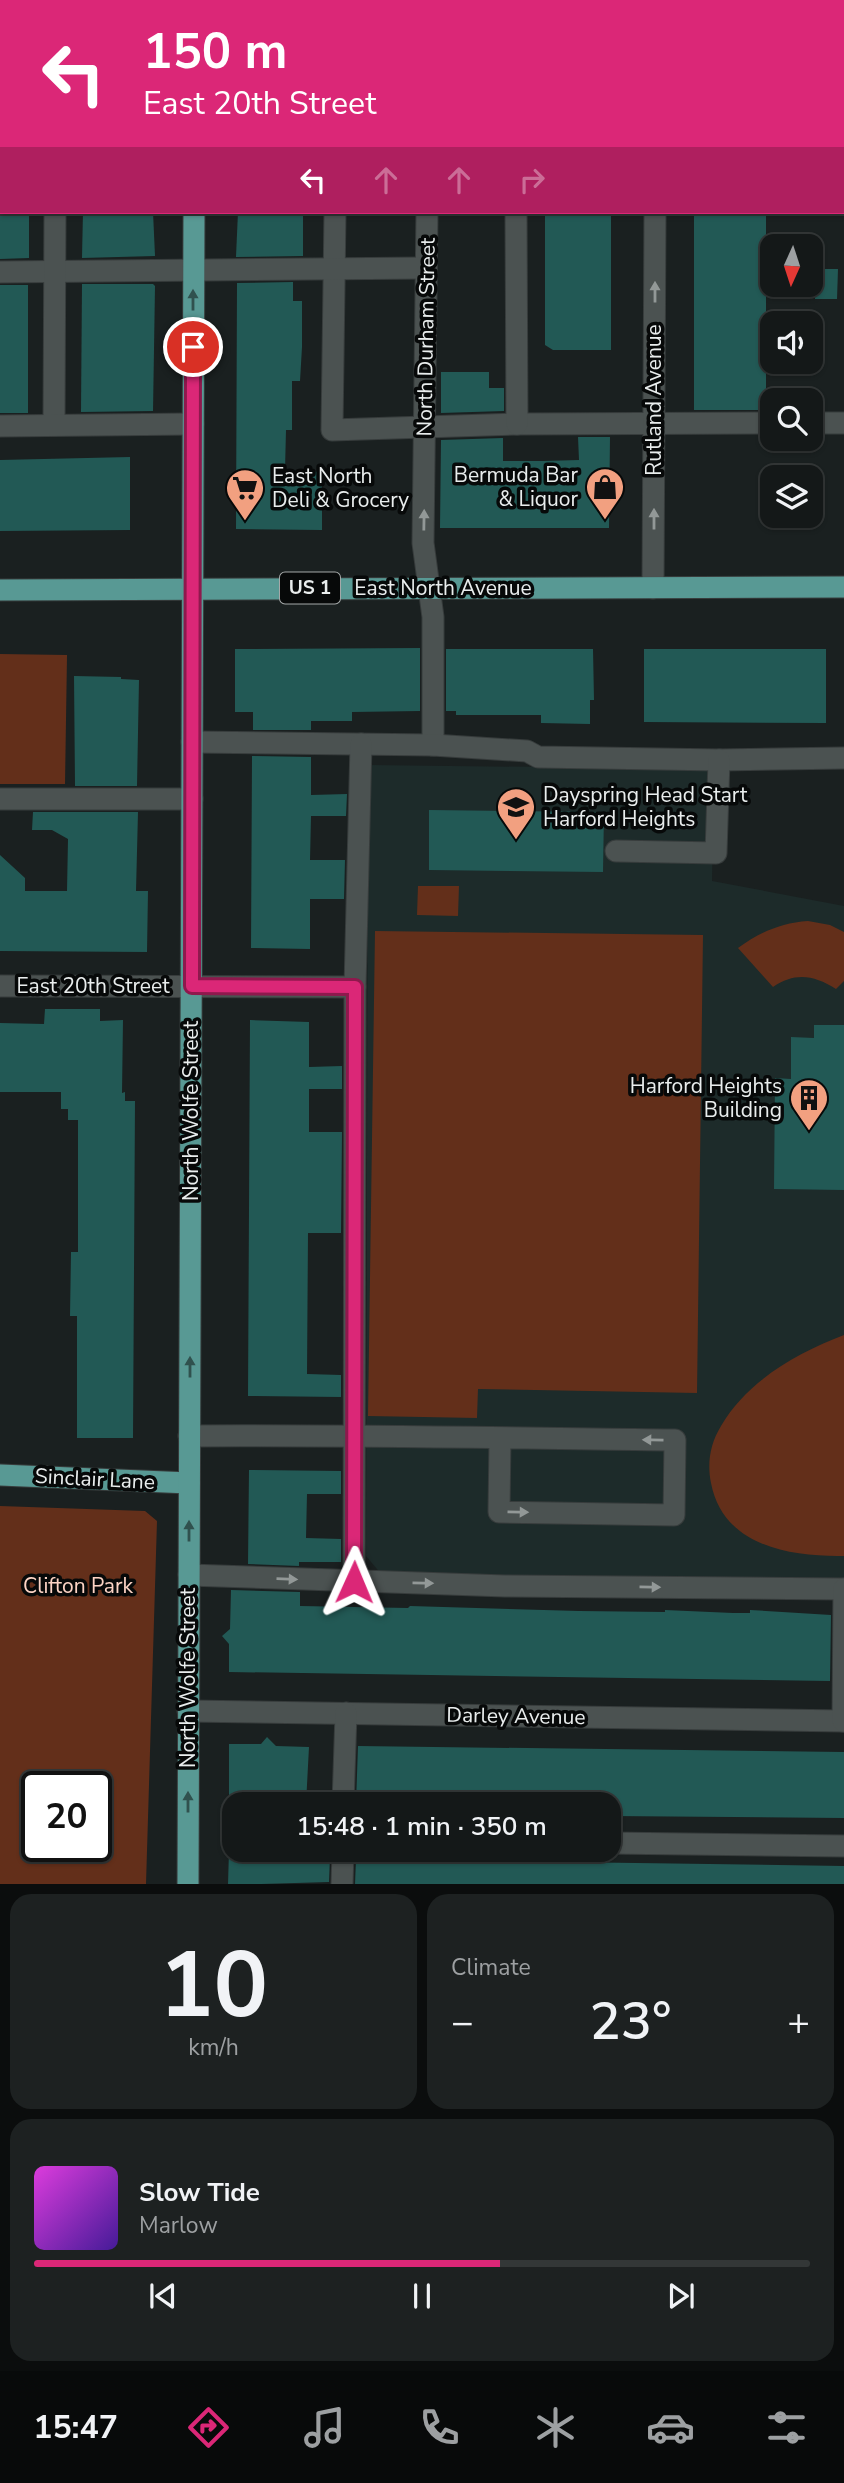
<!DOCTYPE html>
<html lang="en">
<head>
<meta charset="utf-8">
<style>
  :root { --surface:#141818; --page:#1d2121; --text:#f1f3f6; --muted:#9da0a2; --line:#333737; --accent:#db2777 }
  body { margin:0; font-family:"Nunito Sans",sans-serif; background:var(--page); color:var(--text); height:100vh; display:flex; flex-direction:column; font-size:26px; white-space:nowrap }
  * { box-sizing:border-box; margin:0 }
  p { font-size:23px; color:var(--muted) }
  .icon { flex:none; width:38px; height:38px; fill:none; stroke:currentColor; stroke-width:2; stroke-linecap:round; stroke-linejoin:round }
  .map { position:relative; height:1884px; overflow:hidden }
  .panel { display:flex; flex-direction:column; gap:10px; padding:10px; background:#0b0d0d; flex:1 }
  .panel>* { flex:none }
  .guide { position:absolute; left:0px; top:0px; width:845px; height:214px; box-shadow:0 2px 5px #0004,0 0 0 2px var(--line); background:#db2777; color:#fff; overflow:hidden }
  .needle { width:46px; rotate:183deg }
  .controls { position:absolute; left:760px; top:234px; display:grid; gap:14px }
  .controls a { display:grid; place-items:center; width:63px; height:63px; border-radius:14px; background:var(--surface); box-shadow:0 2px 5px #0004,0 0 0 2px var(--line); font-size:35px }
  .speed { position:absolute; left:21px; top:1771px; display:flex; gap:14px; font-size:35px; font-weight:700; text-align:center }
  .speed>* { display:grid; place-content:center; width:91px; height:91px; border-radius:50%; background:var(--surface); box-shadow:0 2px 5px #0004,0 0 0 2px var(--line); line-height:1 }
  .speed .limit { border:4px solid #111; border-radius:10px; background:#fff; color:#111 }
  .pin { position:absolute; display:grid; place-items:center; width:60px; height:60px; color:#fff; margin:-30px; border:4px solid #fff; border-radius:50%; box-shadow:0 2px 7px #0007 }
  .me { position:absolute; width:77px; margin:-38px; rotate:1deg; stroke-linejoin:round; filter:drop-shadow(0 0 5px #0008) }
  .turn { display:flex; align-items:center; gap:24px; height:147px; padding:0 28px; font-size:32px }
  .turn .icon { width:91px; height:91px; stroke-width:2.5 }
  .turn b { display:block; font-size:49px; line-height:60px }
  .lanes { display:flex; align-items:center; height:66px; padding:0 28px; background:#0003; justify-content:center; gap:35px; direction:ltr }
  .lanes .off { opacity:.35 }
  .big { font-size:52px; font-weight:600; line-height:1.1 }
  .panel .widget { flex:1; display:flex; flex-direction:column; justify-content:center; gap:10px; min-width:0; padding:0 24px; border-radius:21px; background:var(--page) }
  .panel .dial { align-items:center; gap:0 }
  .dial b { font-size:91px; line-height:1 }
  .song { display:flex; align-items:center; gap:21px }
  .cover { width:84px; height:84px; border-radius:10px; background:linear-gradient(135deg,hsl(300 70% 55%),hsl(260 70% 35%)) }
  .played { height:7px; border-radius:4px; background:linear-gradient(90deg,var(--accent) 60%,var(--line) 60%) }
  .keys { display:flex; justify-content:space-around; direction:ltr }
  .heat { display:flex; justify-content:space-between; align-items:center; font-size:38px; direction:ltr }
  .panel .tiles { flex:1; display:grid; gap:10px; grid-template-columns:1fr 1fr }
  .widget:last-child { grid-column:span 2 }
  .trip { position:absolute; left:222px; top:1792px; width:399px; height:70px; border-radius:21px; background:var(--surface); box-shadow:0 2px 5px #0004,0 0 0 2px var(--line); font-weight:600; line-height:70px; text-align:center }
  .dock { display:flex; height:112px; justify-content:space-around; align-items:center; background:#080a0a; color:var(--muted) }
  .dock .icon { width:49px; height:49px }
  .dock .on { color:var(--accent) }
  .dock b { font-size:32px; color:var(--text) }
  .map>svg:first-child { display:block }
  .built { fill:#1d2b2a }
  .green { fill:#632f1a; fill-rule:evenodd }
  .building { fill:#225955 }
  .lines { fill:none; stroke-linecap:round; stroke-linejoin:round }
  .minor-casing { stroke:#373c3c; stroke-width:23 }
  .major-casing { stroke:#373c3c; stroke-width:23 }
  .minor { stroke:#4b5251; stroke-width:21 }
  .major { stroke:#589994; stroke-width:21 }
  .oneway { fill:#929897 }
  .oneway2 { fill:#30514e }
  .route-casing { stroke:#8e194d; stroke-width:18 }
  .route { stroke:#db2777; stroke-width:12 }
  .labels { text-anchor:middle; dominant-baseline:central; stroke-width:7; stroke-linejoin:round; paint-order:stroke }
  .shield { fill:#070909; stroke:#a5a9a9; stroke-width:2 }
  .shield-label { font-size:19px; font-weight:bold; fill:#e9eded }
  .street-label { font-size:21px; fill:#e9eded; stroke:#070909 }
  .poi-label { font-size:21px; fill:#e9eded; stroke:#070909; text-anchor:end }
  .park-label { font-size:21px; fill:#fdd4c5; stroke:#070909 }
</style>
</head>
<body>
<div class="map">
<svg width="844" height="1885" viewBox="0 0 844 1885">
  <rect width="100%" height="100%" fill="#1a2020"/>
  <!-- built -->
  <polygon class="built" points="368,765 714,769 712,881 844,906 844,1583 382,1575 366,1556"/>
  <!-- green -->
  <g class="green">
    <polygon points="0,654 67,655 65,784 0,784"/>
    <polygon points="418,886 459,886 458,916 417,915"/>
    <path d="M 808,921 L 830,925 L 844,932 L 844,981 L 836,989 C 814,975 795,972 773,987 L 738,948 C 760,932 781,923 808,921 Z"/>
    <polygon points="375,931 703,935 697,1393 478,1389 477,1418 368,1416"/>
    <path d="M 844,1335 L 844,1556 C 790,1557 723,1546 711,1483 C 707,1463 710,1444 721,1426 C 747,1381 797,1353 844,1335 Z"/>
    <path d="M 0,1506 L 145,1511 L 157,1521 L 146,1884 L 0,1884 ZM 37,1787 L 96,1787 L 96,1846 L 37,1846 Z"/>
  </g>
  <!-- building -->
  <g class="building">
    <polygon points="0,212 29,212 29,258 0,259"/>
    <polygon points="83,212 153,212 155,256 82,258"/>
    <polygon points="238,212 303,212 303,256 236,257"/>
    <polygon points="545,212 611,212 611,350 553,350 545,345"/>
    <rect x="694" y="212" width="72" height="198"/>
    <polygon points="815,269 838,269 837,299 815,299"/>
    <polygon points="293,282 293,301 302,301 302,347 300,381 292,381 292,430 286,430 285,470 322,472 322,530 236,529 237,283"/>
    <polygon points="82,284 153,284 155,286 153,411 81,412"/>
    <rect x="0" y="285" width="28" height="128"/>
    <polygon points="441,372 489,372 489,388 504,388 504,411 441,413"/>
    <polygon points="578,437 610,437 609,528 440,528 441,440 503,438 503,461 542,461 579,460"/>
    <polygon points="130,457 130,530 0,531 0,460"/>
    <polygon points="420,648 420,711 352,712 352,721 311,721 311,730 253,730 253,712 235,712 235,649"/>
    <polygon points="446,649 593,649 594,700 590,700 590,724 541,723 541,715 456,715 456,711 446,711"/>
    <polygon points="644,649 826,649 826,723 644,722"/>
    <polygon points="74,676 121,677 121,679 139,680 137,786 75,786"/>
    <polygon points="252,756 311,757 311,795 347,794 346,816 311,816 310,860 345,860 344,899 310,899 310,949 251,948"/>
    <polygon points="429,810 604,812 603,872 429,870"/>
    <polygon points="33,812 138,812 136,891 148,891 147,952 0,951 0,855 25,878 25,891 67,891 68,839 52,830 32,830"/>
    <polygon points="45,1009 100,1009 100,1021 123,1020 122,1093 125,1092 125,1101 135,1101 133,1438 77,1438 77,1316 70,1316 71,1252 78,1252 78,1120 68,1120 68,1109 61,1109 61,1092 0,1092 0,1023 44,1024"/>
    <polygon points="250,1020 309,1022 309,1067 342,1066 342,1089 309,1089 309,1132 342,1132 341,1233 308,1233 307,1374 341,1375 341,1397 248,1396"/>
    <polygon points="814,1025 844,1025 844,1190 774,1189 775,1078 791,1079 791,1037 814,1038"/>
    <polygon points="249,1470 341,1471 341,1494 307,1494 306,1538 341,1539 341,1562 299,1562 299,1566 248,1564"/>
    <polygon points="231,1590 300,1592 300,1606 408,1608 410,1606 579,1611 665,1612 665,1610 733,1613 750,1613 750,1610 831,1615 830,1681 229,1672 229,1644 222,1636 230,1629"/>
    <polygon points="267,1737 276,1746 309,1747 306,1804 229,1804 229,1744 261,1744"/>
    <polygon points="358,1746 844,1752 844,1818 609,1816 610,1804 356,1804"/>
    <polygon points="229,1850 298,1850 298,1857 330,1857 329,1882 228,1885"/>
    <polygon points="356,1859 844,1866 844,1885 355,1885"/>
  </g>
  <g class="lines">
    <defs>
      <g id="minor">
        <polyline points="428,0 428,2"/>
        <polyline points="656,2 656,0"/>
        <polyline points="0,65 2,65"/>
        <polyline points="335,212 332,430 517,424 772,423"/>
        <polyline points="427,212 423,543 433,617 433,745"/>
        <polyline points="516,212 517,424"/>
        <polyline points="0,272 426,268"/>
        <polyline points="810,423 844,423"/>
        <polyline points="54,425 55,212"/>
        <polyline points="0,426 193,424"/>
        <polyline points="653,588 655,212"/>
        <polyline points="192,742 433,745 527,751 538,757 719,760 844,758"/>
        <polyline points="0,799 192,799"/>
        <polyline points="616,851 716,853 719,760"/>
        <polyline points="0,986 355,987"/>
        <path d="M 189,1436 C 351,1435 513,1438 675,1440 L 674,1515 L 499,1512 L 500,1438"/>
        <polyline points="189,1575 505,1586 844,1589"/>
        <polyline points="354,1582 355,987 361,744"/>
        <polyline points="188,1711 844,1721"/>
        <polyline points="843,1721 844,1589"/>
        <polyline points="343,1804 346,1713"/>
        <polyline points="609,1843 844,1846"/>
        <polyline points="342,1885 343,1850"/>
      </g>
      <g id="major">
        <polyline points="195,2 195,0"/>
        <polyline points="0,590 844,587"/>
        <polyline points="0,1475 189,1483"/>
        <polyline points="188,1885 194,212"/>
      </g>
    </defs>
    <!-- minor casing -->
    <use href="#minor" class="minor-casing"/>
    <!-- major casing -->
    <use href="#major" class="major-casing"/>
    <!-- minor -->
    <use href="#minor" class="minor"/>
    <!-- major -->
    <use href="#major" class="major"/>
  </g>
  <!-- one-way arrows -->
  <defs><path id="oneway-solid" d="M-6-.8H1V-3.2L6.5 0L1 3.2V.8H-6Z" transform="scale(1.75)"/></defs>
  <g class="oneway">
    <use href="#oneway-solid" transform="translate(655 292) rotate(-90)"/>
    <use href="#oneway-solid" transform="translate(654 519) rotate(-90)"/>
    <use href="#oneway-solid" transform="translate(424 520) rotate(-89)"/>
    <use href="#oneway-solid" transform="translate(653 1440) rotate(-179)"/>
    <use href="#oneway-solid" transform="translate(518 1512) rotate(1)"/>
    <use href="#oneway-solid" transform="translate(287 1579) rotate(2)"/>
    <use href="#oneway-solid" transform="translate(423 1583) rotate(1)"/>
    <use href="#oneway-solid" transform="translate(650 1587) rotate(1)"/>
  </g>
  <g class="oneway2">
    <use href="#oneway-solid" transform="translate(193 300) rotate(-90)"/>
    <use href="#oneway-solid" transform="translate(190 1367) rotate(-90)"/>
    <use href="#oneway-solid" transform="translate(189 1531) rotate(-90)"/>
    <use href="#oneway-solid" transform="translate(188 1802) rotate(-90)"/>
  </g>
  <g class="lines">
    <defs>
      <polyline id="route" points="193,347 192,986 355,987 354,1582"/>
    </defs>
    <!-- route casing -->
    <use href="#route" class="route-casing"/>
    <!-- route -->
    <use href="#route" class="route"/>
  </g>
  <!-- icons -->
  <defs>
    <symbol id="shop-pin" viewBox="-11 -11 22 30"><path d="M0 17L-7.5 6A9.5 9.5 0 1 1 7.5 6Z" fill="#f2a080" stroke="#070909"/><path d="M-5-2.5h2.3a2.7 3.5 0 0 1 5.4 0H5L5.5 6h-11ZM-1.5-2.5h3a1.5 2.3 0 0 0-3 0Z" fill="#111"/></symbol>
    <symbol id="supermarket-pin" viewBox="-11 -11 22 30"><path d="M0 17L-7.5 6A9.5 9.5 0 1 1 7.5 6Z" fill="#f2a080" stroke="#070909"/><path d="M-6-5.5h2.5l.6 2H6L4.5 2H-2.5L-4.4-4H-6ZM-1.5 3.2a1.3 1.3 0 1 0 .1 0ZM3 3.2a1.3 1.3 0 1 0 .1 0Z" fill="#111"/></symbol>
    <symbol id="school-pin" viewBox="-11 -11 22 30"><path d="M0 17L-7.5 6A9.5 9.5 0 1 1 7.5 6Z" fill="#f2a080" stroke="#070909"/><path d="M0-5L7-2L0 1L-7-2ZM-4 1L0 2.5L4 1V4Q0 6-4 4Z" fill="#111"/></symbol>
    <symbol id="building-pin" viewBox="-11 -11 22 30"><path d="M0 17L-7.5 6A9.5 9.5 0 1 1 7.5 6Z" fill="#f2a080" stroke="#070909"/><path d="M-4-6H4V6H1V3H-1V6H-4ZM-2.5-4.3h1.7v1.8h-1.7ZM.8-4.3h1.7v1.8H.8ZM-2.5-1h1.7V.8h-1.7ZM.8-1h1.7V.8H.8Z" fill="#111"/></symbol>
  </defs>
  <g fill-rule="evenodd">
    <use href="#shop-pin" x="583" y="465" width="44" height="60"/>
    <use href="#supermarket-pin" x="223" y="466" width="44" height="60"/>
    <use href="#school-pin" x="494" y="785" width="44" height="60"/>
    <use href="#building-pin" x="787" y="1076" width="44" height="60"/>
  </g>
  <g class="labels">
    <!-- shield labels -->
    <rect class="shield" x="280" y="572.5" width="60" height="31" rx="5"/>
    <g class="shield-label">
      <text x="310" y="588">US 1</text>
    </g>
    <!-- street labels -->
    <g class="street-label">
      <text transform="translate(426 337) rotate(-89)">North Durham Street</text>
      <text transform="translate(654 400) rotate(-90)">Rutland Avenue</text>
      <text x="443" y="588">East North Avenue</text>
      <text x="93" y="986">East 20th Street</text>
      <text transform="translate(191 1111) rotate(-90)">North Wolfe Street</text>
      <text transform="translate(95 1479) rotate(3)">Sinclair Lane</text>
      <text transform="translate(188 1678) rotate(-90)">North Wolfe Street</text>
      <text transform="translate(516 1716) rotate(1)">Darley Avenue</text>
    </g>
    <!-- poi labels -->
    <g class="poi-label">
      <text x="578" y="475">Bermuda Bar<tspan x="578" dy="24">&amp; Liquor</tspan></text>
      <text x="272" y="476" text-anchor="start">East North<tspan x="272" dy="24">Deli &amp; Grocery</tspan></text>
      <text x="543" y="795" text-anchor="start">Dayspring Head Start<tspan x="543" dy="24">Harford Heights</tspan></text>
      <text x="782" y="1086">Harford Heights<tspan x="782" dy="24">Building</tspan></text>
    </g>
    <!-- park labels -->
    <g class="park-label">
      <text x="78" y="1586">Clifton Park</text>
    </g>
  </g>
</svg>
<div class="controls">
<a><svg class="needle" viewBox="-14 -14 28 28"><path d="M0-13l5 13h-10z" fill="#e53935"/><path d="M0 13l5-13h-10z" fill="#9da0a2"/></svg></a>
<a><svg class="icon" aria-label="sound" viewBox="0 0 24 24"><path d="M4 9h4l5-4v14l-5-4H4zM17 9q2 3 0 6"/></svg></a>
<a><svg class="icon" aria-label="search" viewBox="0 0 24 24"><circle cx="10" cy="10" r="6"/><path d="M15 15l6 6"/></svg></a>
<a><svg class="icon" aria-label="layers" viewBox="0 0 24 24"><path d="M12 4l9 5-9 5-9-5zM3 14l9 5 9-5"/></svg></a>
</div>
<div class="speed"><div class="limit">20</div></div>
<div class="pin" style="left:193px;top:347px;background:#d93025"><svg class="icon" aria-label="arrive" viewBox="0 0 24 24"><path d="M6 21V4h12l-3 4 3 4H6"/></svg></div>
<svg class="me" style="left:354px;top:1582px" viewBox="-20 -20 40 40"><path d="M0-17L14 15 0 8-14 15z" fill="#db2777" stroke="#fff" stroke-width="4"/></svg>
<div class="trip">15:48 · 1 min · 350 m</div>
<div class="guide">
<div class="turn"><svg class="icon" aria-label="left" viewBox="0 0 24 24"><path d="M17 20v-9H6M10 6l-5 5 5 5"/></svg><div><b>150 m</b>East 20th Street</div></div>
<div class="lanes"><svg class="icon" aria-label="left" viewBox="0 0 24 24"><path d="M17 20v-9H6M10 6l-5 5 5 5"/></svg><svg class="icon off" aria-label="ahead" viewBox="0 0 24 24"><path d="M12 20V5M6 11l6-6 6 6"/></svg><svg class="icon off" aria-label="ahead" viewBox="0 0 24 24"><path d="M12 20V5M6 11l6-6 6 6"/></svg><svg class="icon off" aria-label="right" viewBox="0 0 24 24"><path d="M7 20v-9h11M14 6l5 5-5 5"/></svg></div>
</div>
</div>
<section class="panel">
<div class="tiles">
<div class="widget dial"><b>10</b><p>km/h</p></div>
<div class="widget"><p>Climate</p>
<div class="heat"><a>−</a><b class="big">23°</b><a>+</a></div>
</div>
<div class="widget">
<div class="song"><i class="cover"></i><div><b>Slow Tide</b><p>Marlow</p></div></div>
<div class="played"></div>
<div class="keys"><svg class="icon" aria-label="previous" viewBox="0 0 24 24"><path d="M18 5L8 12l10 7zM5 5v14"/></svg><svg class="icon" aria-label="pause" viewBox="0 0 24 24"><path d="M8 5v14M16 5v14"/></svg><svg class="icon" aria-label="next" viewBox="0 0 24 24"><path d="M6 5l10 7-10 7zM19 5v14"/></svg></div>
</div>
</div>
</section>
<nav class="dock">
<b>15:47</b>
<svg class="icon on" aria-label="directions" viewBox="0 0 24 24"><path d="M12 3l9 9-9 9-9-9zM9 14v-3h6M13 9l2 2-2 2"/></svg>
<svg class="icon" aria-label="music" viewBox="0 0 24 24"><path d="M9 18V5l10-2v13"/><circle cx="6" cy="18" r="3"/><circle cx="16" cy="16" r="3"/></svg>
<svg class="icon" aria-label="phone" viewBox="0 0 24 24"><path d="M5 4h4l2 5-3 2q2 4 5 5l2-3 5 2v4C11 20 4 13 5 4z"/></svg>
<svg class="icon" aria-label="climate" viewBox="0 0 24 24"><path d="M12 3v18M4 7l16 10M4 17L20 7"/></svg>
<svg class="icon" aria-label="car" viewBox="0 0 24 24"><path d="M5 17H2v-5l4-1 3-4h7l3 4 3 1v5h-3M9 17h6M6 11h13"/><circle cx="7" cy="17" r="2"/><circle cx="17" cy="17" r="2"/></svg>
<svg class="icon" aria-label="filters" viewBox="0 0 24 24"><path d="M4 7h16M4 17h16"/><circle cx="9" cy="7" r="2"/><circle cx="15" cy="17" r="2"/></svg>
</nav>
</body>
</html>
